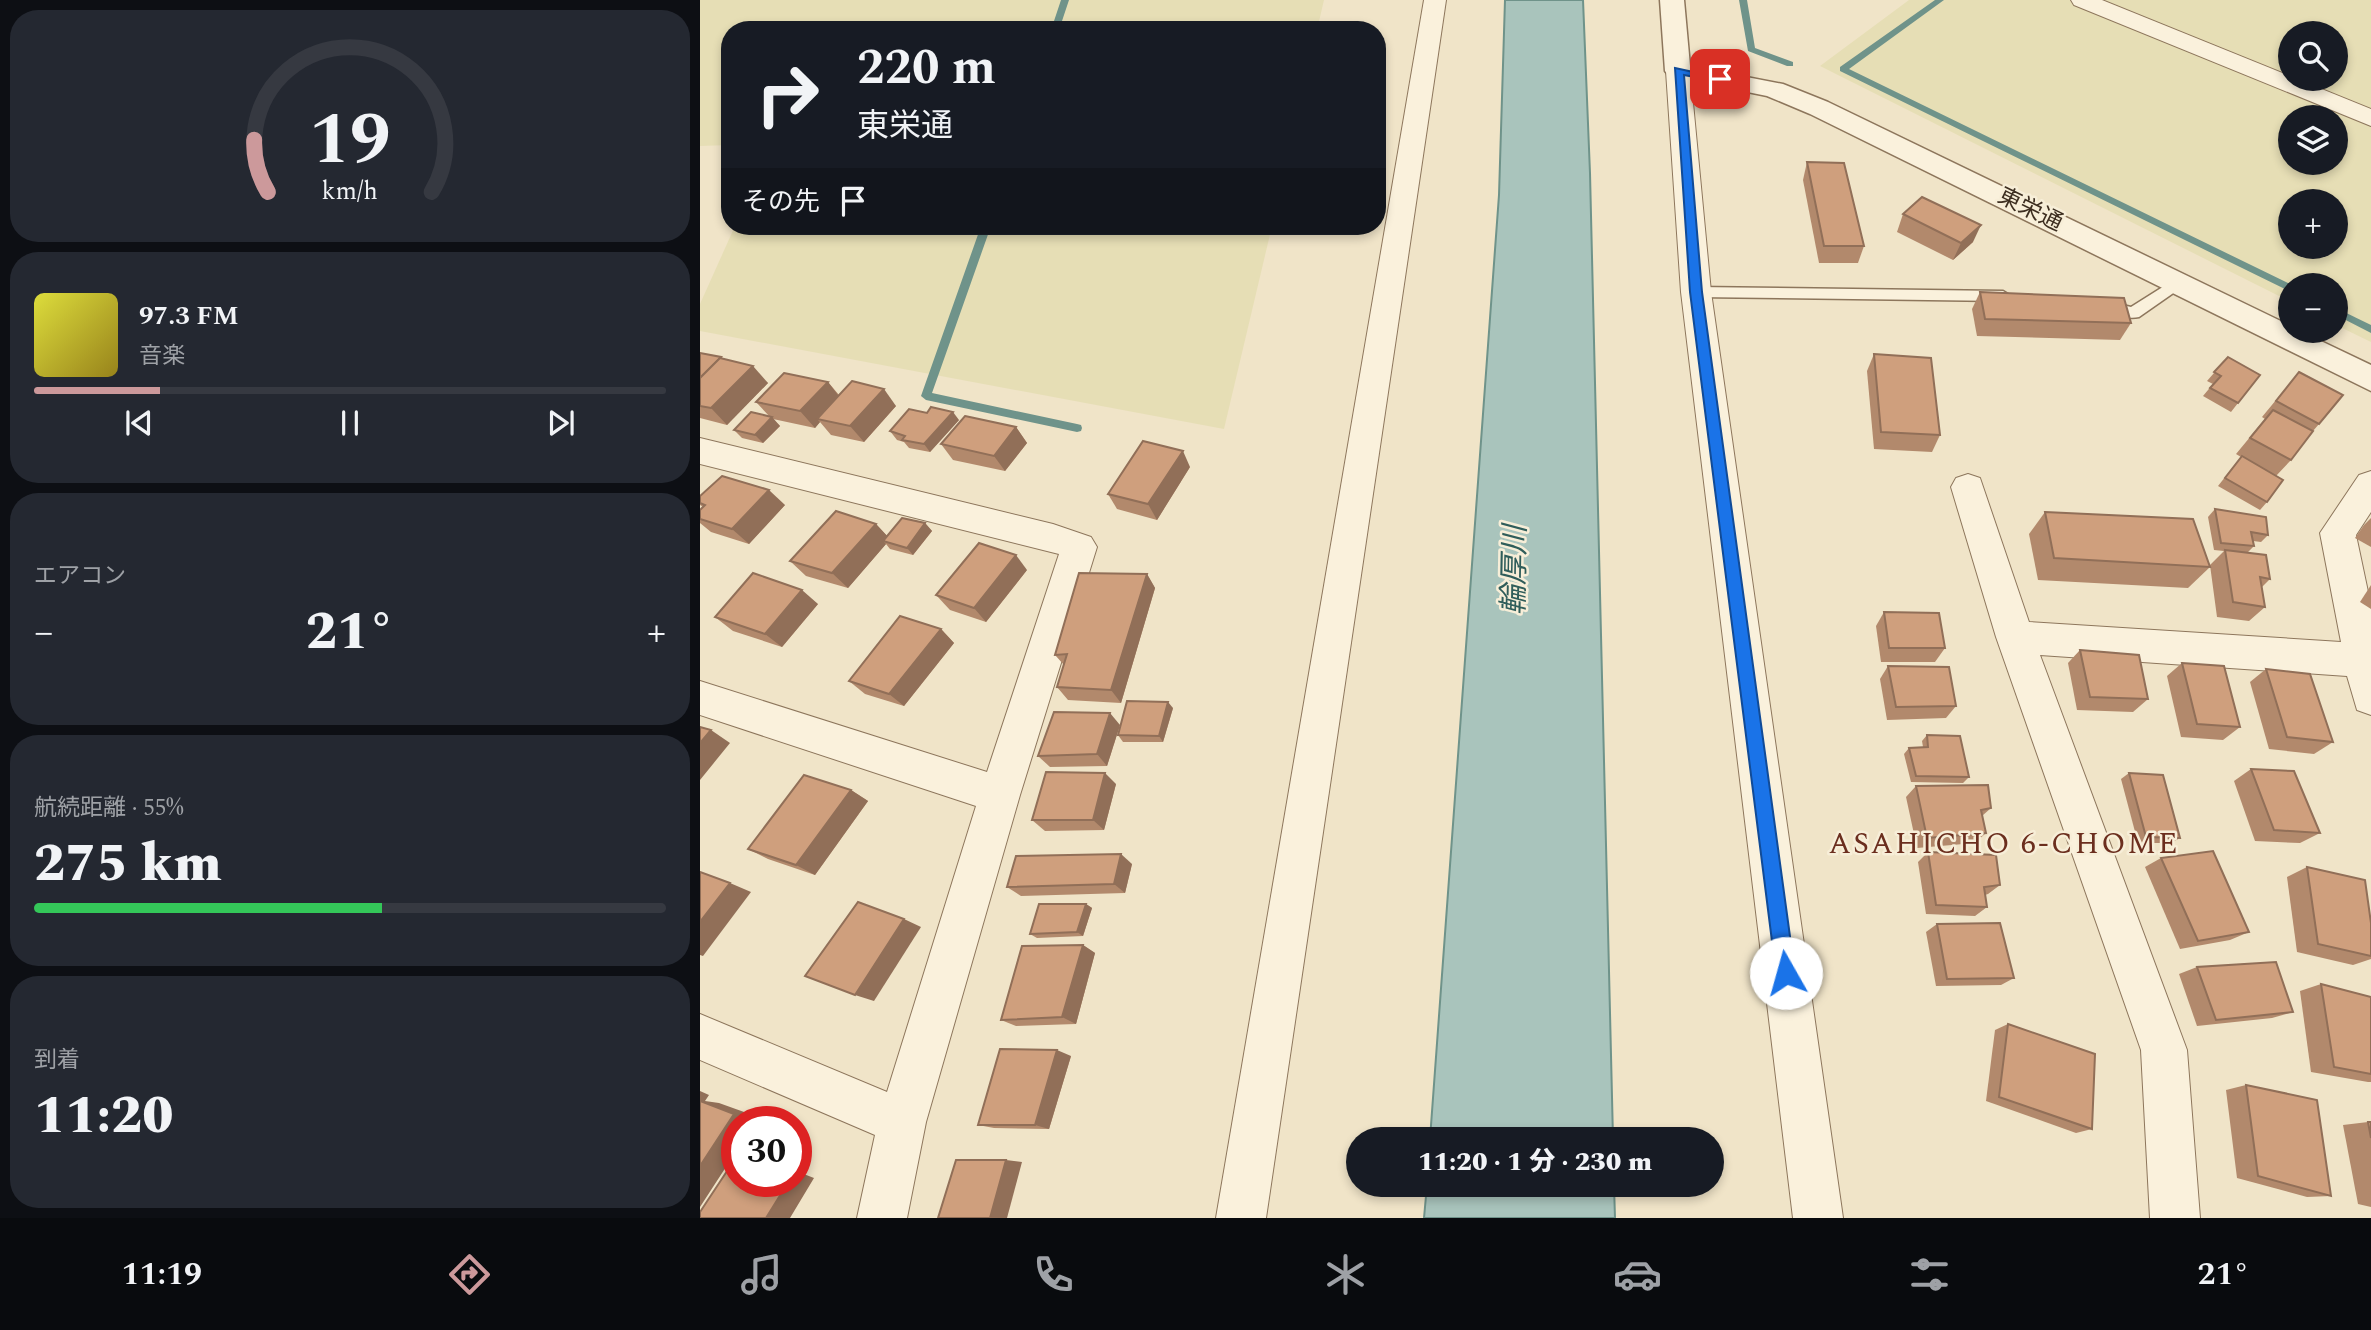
<!DOCTYPE html>
<html lang="ja">
<head>
<meta charset="utf-8">
<style>
  :root { --surface:#171b24; --page:#242831; --text:#f1f3f6; --muted:#9ea1a6; --line:#363941; --accent:#cc999b }
  body { margin:0; font-family:Spectral,"Noto Sans JP",serif; background:var(--page); color:var(--text); height:100vh; display:flex; flex-direction:column; font-size:26px; white-space:nowrap }
  * { box-sizing:border-box; margin:0 }
  p { font-size:23px; color:var(--muted) }
  .icon { flex:none; width:38px; height:38px; fill:none; stroke:currentColor; stroke-width:2; stroke-linecap:round; stroke-linejoin:round }
  .map { position:relative; flex:1; overflow:hidden }
  .details { display:flex; flex-direction:column; gap:10px; padding:10px; background:#0d0f14; width:700px }
  .details>* { flex:none }
  .top-card { position:absolute; left:21px; top:21px; width:665px; height:214px; border-radius:28px; box-shadow:0 4px 10px #0003; background:#171b24; color:var(--text); overflow:hidden }
  .buttons { position:absolute; left:1578px; top:21px; display:grid; gap:14px }
  .buttons a { display:grid; place-items:center; width:70px; height:70px; border-radius:50%; background:var(--surface); box-shadow:0 4px 10px #0003; font-size:35px }
  .speed { position:absolute; left:21px; top:1106px; display:flex; gap:14px; font-size:35px; font-weight:700; text-align:center }
  .speed>* { display:grid; place-content:center; width:91px; height:91px; border-radius:50%; background:var(--surface); box-shadow:0 4px 10px #0003; line-height:1 }
  .speed .limit { border:10px solid #d22; background:#fff; color:#111 }
  .pin { position:absolute; display:grid; place-items:center; width:60px; height:60px; color:#fff; margin:-30px; border-radius:14px; box-shadow:0 4px 10px #0006 }
  .me { position:absolute; width:77px; margin:-38px; rotate:353deg; stroke-linejoin:round; filter:drop-shadow(0 0 5px #0008) }
  .turn { display:flex; align-items:center; gap:24px; height:147px; padding:0 21px; font-size:32px }
  .turn .icon { width:91px; height:91px; stroke-width:2.5 }
  .turn b { display:block; font-size:49px; line-height:60px }
  .then { display:flex; align-items:center; height:66px; padding:0 21px; background:#0003; gap:14px; font-size:26px }
  .big { font-size:52px; font-weight:800; line-height:1.1 }
  .details .tile { flex:1; display:flex; flex-direction:column; justify-content:center; gap:10px; min-width:0; padding:0 24px; border-radius:28px; background:var(--page) }
  .details .dial { align-items:center; gap:0 }
  .dial svg { height:182px; overflow:visible; fill:none; stroke:var(--line); stroke-width:7; stroke-linecap:round; text-anchor:middle }
  .dial text { fill:var(--text); stroke:none }
  .song { display:flex; align-items:center; gap:21px }
  .cover { width:84px; height:84px; border-radius:10px; background:linear-gradient(135deg,hsl(60 70% 55%),hsl(50 70% 35%)) }
  .played { height:7px; border-radius:4px; background:linear-gradient(90deg,var(--accent) 20%,var(--line) 20%) }
  .keys { display:flex; justify-content:space-around; direction:ltr }
  .heat { display:flex; justify-content:space-between; align-items:center; font-size:38px; direction:ltr }
  .charge { height:10px; border-radius:5px; background:linear-gradient(90deg,#34c759 55%,var(--line) 0) }
  .trip { position:absolute; left:646px; top:1127px; width:378px; height:70px; border-radius:35px; background:var(--surface); box-shadow:0 4px 10px #0003; font-weight:800; line-height:70px; text-align:center }
  .tab-bar { display:flex; height:112px; justify-content:space-around; align-items:center; background:#090b0e; color:var(--muted) }
  .tab-bar .icon { width:49px; height:49px }
  .tab-bar .selected { color:var(--accent) }
  .tab-bar b { font-size:32px; color:var(--text) }
  main { display:flex; flex:1; min-height:0 }
  .map>svg:first-child { display:block }
  .farmland { fill:#e6deb5; fill-rule:evenodd }
  .water { fill:#a9c4bc; stroke:#6f938a; stroke-width:2 }
  .lines { fill:none; stroke-linecap:round; stroke-linejoin:round }
  .stream { fill:#6f938a; fill-rule:evenodd }
  .service-casing { stroke:#8d765c; stroke-width:3 }
  .minor-casing { stroke:#8d765c; stroke-width:2 }
  .tertiary-casing { stroke:#8d765c; stroke-width:3 }
  .service { fill:#faf1dc; fill-rule:evenodd }
  .minor { fill:#faf1dc; fill-rule:evenodd }
  .tertiary { fill:#faf1dc; fill-rule:evenodd }
  .wall { fill:#b2896c }
  .shaded-wall { fill:#916f58 }
  .building { fill:#cf9f7d; stroke:#916f58; stroke-width:2 }
  .route { fill:#1a73e8; stroke:#114b97; stroke-width:2 }
  .labels { text-anchor:middle; dominant-baseline:central; stroke-width:5; stroke-linejoin:round; paint-order:stroke }
  .far-street-label { font-size:23px; fill:#3d2e20; stroke:#f7eed8 }
  .water-label { font-size:30px; font-style:italic; fill:#2f5d5a; stroke:#f7eed8 }
  .neighbourhood-label { font-size:30px; letter-spacing:2px; fill:#6b2e1e; stroke:#f7eed8 }
</style>
</head>
<body>
<main>
<section class="details">
<div class="tile dial"><svg viewBox="0 0 100 80">
<path d="M14 69A42 42 0 1 1 86 69"/>
<path d="M14 69A42 42 0 0 1 8 46" stroke="#cc999b"/>
<text x="50" y="56" font-size="32" font-weight="700">19</text>
<text x="50" y="72" font-size="11">km/h</text>
</svg></div>
<div class="tile">
<div class="song"><i class="cover"></i><div><b>97.3 FM</b><p>音楽</p></div></div>
<div class="played"></div>
<div class="keys"><svg class="icon" aria-label="previous" viewBox="0 0 24 24"><path d="M18 5L8 12l10 7zM5 5v14"/></svg><svg class="icon" aria-label="pause" viewBox="0 0 24 24"><path d="M8 5v14M16 5v14"/></svg><svg class="icon" aria-label="next" viewBox="0 0 24 24"><path d="M6 5l10 7-10 7zM19 5v14"/></svg></div>
</div>
<div class="tile"><p>エアコン</p>
<div class="heat"><a>−</a><b class="big">21°</b><a>+</a></div>
</div>
<div class="tile"><p>航続距離 · 55%</p><b class="big">275 km</b><div class="charge"></div></div>
<div class="tile"><p>到着</p><b class="big">11:20</b></div>
</section>
<div class="map">
<svg width="1671" height="1218" viewBox="0 0 1671 1218">
  <rect width="100%" height="100%" fill="#f0e4c8"/>
  <!-- farmland -->
  <g class="farmland">
    <polygon points="0,0 624,0 617,30 30,30 30,145 0,146"/>
    <path d="M 1209,0 L 1671,0 L 1671,342 L 1636,325 L 1636,285 L 1591,285 L 1591,302 L 1120,66 ZM 1591,33 L 1636,33 L 1636,79 L 1591,79 ZM 1591,117 L 1636,117 L 1636,163 L 1591,163 ZM 1591,201 L 1636,201 L 1636,247 L 1591,247 Z"/>
    <polygon points="35,226 572,226 524,429 0,331 0,304"/>
  </g>
  <!-- water -->
  <g class="water">
    <polygon points="805,0 883,0 890,173 913,1139 730,1139 799,195"/>
    <polygon points="727,1185 914,1185 915,1218 724,1218"/>
  </g>
  <g class="lines">
    <!-- stream -->
    <g class="stream">
      <polygon points="361,0 369,0 359,30 351,30"/>
      <polygon points="1039,0 1047,0 1055,48 1093,62 1093,66 1087,66 1048,51"/>
      <polygon points="1235,0 1244,0 1149,69 1592,285 1591,292 1140,71 1140,67"/>
      <polygon points="281,226 291,226 232,393 377,424 381,425 382,428 381,431 377,432 226,400 221,396"/>
      <polygon points="1636,308 1671,325 1671,333 1636,315"/>
    </g>
    <defs>
      <g id="service">
        <path d="M 1477,278 L 1485,283 L 1482,287 L 1439,317 C 1427,320 1402,313 1394,305 L 1402,300 L 1431,307 Z"/>
        <polygon points="996,287 1303,291 1311,296 1303,301 996,297 988,292"/>
      </g>
      <g id="minor">
        <polygon points="724,0 746,0 566,1218 516,1218"/>
        <polygon points="1371,0 1402,0 1671,109 1671,126 1374,5"/>
        <polygon points="978,64 987,66 990,71 1011,292 1143,1218 1093,1218 981,292 966,71 969,66"/>
        <polygon points="0,438 353,524 391,537 397,547 320,795 226,1122 207,1218 157,1218 175,1135 0,1060 0,1014 187,1092 276,806 0,715 0,681 287,772 359,554 0,464"/>
        <polygon points="1671,471 1671,512 1656,535 1671,606 1671,715 1657,710 1647,676 1340,655 1487,1050 1500,1218 1450,1218 1441,1050 1296,637 1251,487 1256,478 1268,474 1280,478 1329,622 1641,642 1620,533 1659,475"/>
      </g>
      <polygon id="tertiary" points="960,0 984,0 990,66 1083,84 1128,102 1591,326 1591,331 1600,331 1671,365 1671,391 1110,114 1067,96 969,76 965,71"/>
    </defs>
    <!-- service casing -->
    <use href="#service" class="service-casing"/>
    <!-- minor casing -->
    <use href="#minor" class="minor-casing"/>
    <!-- tertiary casing -->
    <use href="#tertiary" class="tertiary-casing"/>
    <!-- service -->
    <use href="#service" class="service"/>
    <!-- minor -->
    <use href="#minor" class="minor"/>
    <!-- tertiary -->
    <use href="#tertiary" class="tertiary"/>
  </g>
  <!-- wall -->
  <g class="wall">
    <polygon points="1107,162 1164,246 1158,263 1119,263 1103,180"/>
    <polygon points="1203,214 1273,242 1253,260 1197,232"/>
    <polygon points="1280,292 1431,323 1420,340 1277,336 1272,309"/>
    <polygon points="0,353 21,357 68,383 27,425 0,418"/>
    <polygon points="1174,354 1240,435 1232,452 1174,449 1167,371"/>
    <polygon points="1528,357 1538,403 1531,412 1503,396 1513,384 1507,381"/>
    <polygon points="1599,372 1619,424 1613,431 1591,460 1576,476 1567,502 1560,510 1518,486 1541,457 1536,454 1565,419 1562,417"/>
    <polygon points="128,382 139,395 196,406 164,442 131,435 120,422 115,428 73,419 80,426 63,443 42,438 34,430 70,417 56,402"/>
    <polygon points="259,420 230,452 209,448 204,442 197,440 190,431"/>
    <polygon points="316,427 327,443 305,471 253,460 241,444"/>
    <polygon points="490,467 457,520 417,509 408,494"/>
    <polygon points="0,496 85,505 49,544 11,532 0,523 0,510 3,507 0,505"/>
    <polygon points="1515,509 1568,535 1561,542 1553,541 1554,546 1547,553 1570,579 1562,587 1565,607 1549,621 1517,617 1510,565 1524,551 1514,550 1508,517"/>
    <polygon points="1345,512 1510,567 1488,588 1338,580 1329,534"/>
    <polygon points="1671,518 1671,547 1655,538 1664,525"/>
    <polygon points="225,523 232,531 213,555 190,549 186,544 148,588 106,576 90,561 176,524 187,536"/>
    <polygon points="327,570 286,622 250,610 236,595"/>
    <polygon points="447,574 455,588 421,703 368,700 357,687 364,665 355,655"/>
    <polygon points="1671,585 1671,609 1660,602"/>
    <polygon points="118,604 82,647 33,631 15,617"/>
    <polygon points="1184,612 1245,648 1235,662 1181,662 1176,626"/>
    <polygon points="241,629 254,643 204,706 165,694 149,681"/>
    <polygon points="1380,650 1448,699 1433,712 1377,710 1368,663"/>
    <polygon points="1482,663 1540,727 1523,740 1481,737 1467,676"/>
    <polygon points="1188,666 1256,706 1246,718 1187,720 1180,679"/>
    <polygon points="1566,669 1633,742 1614,754 1569,749 1550,682"/>
    <polygon points="473,708 463,742 423,742 418,735"/>
    <polygon points="420,725 407,766 350,767 338,756"/>
    <polygon points="1227,735 1269,777 1263,783 1211,782 1204,754 1209,748 1223,747 1222,741"/>
    <polygon points="1551,769 1620,833 1600,843 1555,841 1534,781"/>
    <polygon points="1429,773 1480,838 1471,843 1438,843 1421,779"/>
    <polygon points="416,784 404,830 345,831 332,820"/>
    <polygon points="1216,786 1291,808 1282,816 1286,833 1275,843 1217,848 1206,797"/>
    <polygon points="151,790 168,801 115,875 68,859 48,849"/>
    <polygon points="1228,852 1300,885 1288,894 1285,895 1287,907 1275,916 1226,914 1218,862"/>
    <polygon points="1461,858 1549,932 1530,940 1480,949 1445,867"/>
    <polygon points="432,864 425,893 321,896 307,887"/>
    <polygon points="1607,867 1671,923 1671,959 1653,965 1597,952 1587,877"/>
    <polygon points="386,904 392,908 383,936 337,938 330,934"/>
    <polygon points="1237,924 1314,978 1301,985 1236,986 1226,932"/>
    <polygon points="383,945 395,953 376,1024 316,1026 301,1020"/>
    <polygon points="1497,967 1593,1012 1572,1018 1497,1026 1479,974"/>
    <polygon points="1621,984 1671,997 1671,1082 1668,1082 1611,1072 1600,991"/>
    <polygon points="1308,1024 1392,1129 1376,1133 1286,1101 1295,1030"/>
    <polygon points="371,1056 349,1129 294,1128 278,1125"/>
    <polygon points="1546,1085 1631,1196 1607,1197 1537,1178 1526,1090"/>
    <polygon points="1668,1122 1671,1122 1671,1207 1658,1204 1643,1125"/>
  </g>
  <!-- shaded-wall -->
  <g class="shaded-wall">
    <polygon points="1281,225 1273,242 1253,260 1261,243"/>
    <polygon points="53,366 68,383 27,425 11,408"/>
    <polygon points="128,382 141,399 117,419 120,422 115,428 100,411"/>
    <polygon points="184,389 196,406 164,442 150,426"/>
    <polygon points="253,412 259,420 230,452 224,444"/>
    <polygon points="72,417 80,426 63,443 55,435"/>
    <polygon points="316,427 327,443 305,471 294,456"/>
    <polygon points="483,451 490,467 457,520 448,504"/>
    <polygon points="69,490 85,505 49,544 32,529"/>
    <polygon points="225,523 232,531 213,555 207,548"/>
    <polygon points="176,524 190,539 183,541 186,544 148,588 132,573"/>
    <polygon points="316,555 327,570 286,622 274,608"/>
    <polygon points="447,574 455,588 421,703 411,690"/>
    <polygon points="102,590 118,604 82,647 65,634"/>
    <polygon points="241,629 254,643 204,706 189,694"/>
    <polygon points="468,702 473,708 463,742 459,736"/>
    <polygon points="410,713 420,725 407,766 397,754"/>
    <polygon points="11,730 30,743 0,780 0,743"/>
    <polygon points="405,773 416,784 404,830 393,820"/>
    <polygon points="151,790 168,801 115,875 96,865"/>
    <polygon points="421,854 432,864 425,893 414,884"/>
    <polygon points="30,883 51,892 3,956 0,955 0,922"/>
    <polygon points="386,904 392,908 383,936 377,932"/>
    <polygon points="204,919 221,927 174,1001 155,995"/>
    <polygon points="383,945 395,953 376,1024 362,1017"/>
    <polygon points="357,1050 371,1056 349,1129 335,1125"/>
    <polygon points="0,1091 9,1095 5,1101 19,1103 58,1117 55,1122 37,1122 37,1150 0,1207"/>
    <polygon points="306,1160 322,1162 307,1218 290,1218"/>
    <polygon points="96,1171 114,1178 90,1218 66,1218 89,1181 96,1181"/>
  </g>
  <!-- building -->
  <g class="building">
    <polygon points="1107,162 1144,163 1164,246 1124,246"/>
    <polygon points="1222,197 1281,225 1261,243 1203,214"/>
    <polygon points="1280,292 1424,298 1431,323 1285,319"/>
    <polygon points="0,353 21,357 0,378"/>
    <polygon points="1174,354 1231,358 1240,435 1181,432"/>
    <polygon points="1528,357 1560,375 1538,403 1510,388 1521,376 1514,372"/>
    <polygon points="20,358 53,366 11,408 0,406 0,378"/>
    <polygon points="1599,372 1643,395 1619,424 1576,401"/>
    <polygon points="84,373 128,382 100,411 56,402"/>
    <polygon points="152,381 184,389 150,426 117,419"/>
    <polygon points="231,407 253,412 224,444 202,440 205,436 190,431 209,409 227,413"/>
    <polygon points="1573,410 1613,431 1591,460 1550,438"/>
    <polygon points="51,412 72,417 55,435 34,430"/>
    <polygon points="265,416 316,427 294,456 241,444"/>
    <polygon points="443,441 483,451 448,504 408,494"/>
    <polygon points="1542,456 1583,480 1567,502 1525,478"/>
    <polygon points="22,476 69,490 32,529 0,519 0,510 5,505 0,503 0,496"/>
    <polygon points="1515,509 1566,517 1568,535 1551,532 1554,546 1521,543"/>
    <polygon points="136,511 176,524 132,573 90,561"/>
    <polygon points="1345,512 1493,519 1510,567 1354,558"/>
    <polygon points="202,518 225,523 207,548 183,541"/>
    <polygon points="279,543 316,555 274,608 236,595"/>
    <polygon points="1525,550 1566,555 1570,579 1560,577 1565,607 1533,602"/>
    <polygon points="53,573 102,590 65,634 15,617"/>
    <polygon points="379,573 447,574 411,690 357,687 367,654 355,655"/>
    <polygon points="1184,612 1239,613 1245,648 1189,648"/>
    <polygon points="200,616 241,629 189,694 149,681"/>
    <polygon points="1380,650 1439,655 1448,699 1390,697"/>
    <polygon points="1482,663 1524,666 1540,727 1497,724"/>
    <polygon points="1188,666 1249,667 1256,706 1196,707"/>
    <polygon points="1566,669 1610,674 1633,742 1587,737"/>
    <polygon points="427,701 468,702 459,736 418,735"/>
    <polygon points="354,712 410,713 397,754 338,756"/>
    <polygon points="0,727 11,730 0,743"/>
    <polygon points="1227,735 1260,736 1269,777 1216,776 1209,748 1228,747"/>
    <polygon points="1551,769 1594,771 1620,833 1574,830"/>
    <polygon points="346,772 405,773 393,820 332,820"/>
    <polygon points="1429,773 1463,775 1480,838 1446,837"/>
    <polygon points="104,775 151,790 96,865 48,849"/>
    <polygon points="1288,785 1291,808 1281,810 1286,833 1227,838 1216,786"/>
    <polygon points="1513,851 1549,932 1498,941 1461,858"/>
    <polygon points="1228,852 1296,855 1300,885 1284,887 1287,907 1236,905"/>
    <polygon points="421,854 414,884 307,887 316,856"/>
    <polygon points="1607,867 1665,880 1671,923 1671,956 1618,944"/>
    <polygon points="0,872 30,883 0,922"/>
    <polygon points="158,902 204,919 155,995 105,976"/>
    <polygon points="339,904 386,904 377,932 330,934"/>
    <polygon points="1300,923 1314,978 1247,979 1237,924"/>
    <polygon points="383,945 362,1017 301,1020 322,946"/>
    <polygon points="1576,962 1593,1012 1516,1020 1497,967"/>
    <polygon points="1621,984 1671,997 1671,1074 1634,1067"/>
    <polygon points="1308,1024 1395,1054 1392,1129 1299,1097"/>
    <polygon points="300,1049 357,1050 335,1125 278,1125"/>
    <polygon points="1546,1085 1617,1100 1631,1196 1558,1176"/>
    <polygon points="0,1101 34,1114 0,1166"/>
    <polygon points="1668,1122 1671,1122 1671,1138"/>
    <polygon points="37,1156 37,1181 89,1181 66,1218 0,1218 0,1212"/>
    <polygon points="256,1160 306,1160 290,1218 238,1218"/>
  </g>
  <!-- route -->
  <polygon class="route" points="975,68 1025,79 1020,82 984,75 1002,292 1095,973 1093,980 1086,983 1079,980 1076,973 990,292"/>
  <g class="labels">
    <!-- far-street labels -->
    <g class="far-street-label">
      <text transform="translate(1330 210) rotate(26)">東栄通</text>
    </g>
    <!-- water labels -->
    <g class="water-label">
      <text transform="translate(815 570) rotate(-89)">輪厚川</text>
    </g>
    <!-- neighbourhood labels -->
    <g class="neighbourhood-label">
      <text x="1304" y="844">ASAHICHO 6-CHOME</text>
    </g>
  </g>
</svg>
<div class="buttons">
<a><svg class="icon" aria-label="search" viewBox="0 0 24 24"><circle cx="10" cy="10" r="6"/><path d="M15 15l6 6"/></svg></a>
<a><svg class="icon" aria-label="layers" viewBox="0 0 24 24"><path d="M12 4l9 5-9 5-9-5zM3 14l9 5 9-5"/></svg></a>
<a>+</a>
<a>−</a>
</div>
<div class="speed"><div class="limit">30</div></div>
<div class="pin" style="left:1020px;top:79px;background:#d93025"><svg class="icon" aria-label="arrive" viewBox="0 0 24 24"><path d="M6 21V4h12l-3 4 3 4H6"/></svg></div>
<svg class="me" style="left:1086px;top:973px" viewBox="-20 -20 40 40"><circle r="19" fill="#fff"/><path d="M0-13L10 11 0 6-10 11z" fill="#1a73e8"/></svg>
<div class="trip">11:20 · 1 分 · 230 m</div>
<div class="top-card">
<div class="turn"><svg class="icon" aria-label="right" viewBox="0 0 24 24"><path d="M7 20v-9h11M14 6l5 5-5 5"/></svg><div><b>220 m</b>東栄通</div></div>
<div class="then">その先<svg class="icon" aria-label="arrive" viewBox="0 0 24 24"><path d="M6 21V4h12l-3 4 3 4H6"/></svg></div>
</div>
</div>
</main>
<nav class="tab-bar">
<b>11:19</b>
<svg class="icon selected" aria-label="directions" viewBox="0 0 24 24"><path d="M12 3l9 9-9 9-9-9zM9 14v-3h6M13 9l2 2-2 2"/></svg>
<svg class="icon" aria-label="music" viewBox="0 0 24 24"><path d="M9 18V5l10-2v13"/><circle cx="6" cy="18" r="3"/><circle cx="16" cy="16" r="3"/></svg>
<svg class="icon" aria-label="phone" viewBox="0 0 24 24"><path d="M5 4h4l2 5-3 2q2 4 5 5l2-3 5 2v4C11 20 4 13 5 4z"/></svg>
<svg class="icon" aria-label="climate" viewBox="0 0 24 24"><path d="M12 3v18M4 7l16 10M4 17L20 7"/></svg>
<svg class="icon" aria-label="car" viewBox="0 0 24 24"><path d="M5 17H2v-5l4-1 3-4h7l3 4 3 1v5h-3M9 17h6M6 11h13"/><circle cx="7" cy="17" r="2"/><circle cx="17" cy="17" r="2"/></svg>
<svg class="icon" aria-label="filters" viewBox="0 0 24 24"><path d="M4 7h16M4 17h16"/><circle cx="9" cy="7" r="2"/><circle cx="15" cy="17" r="2"/></svg>
<b>21°</b>
</nav>
</body>
</html>
